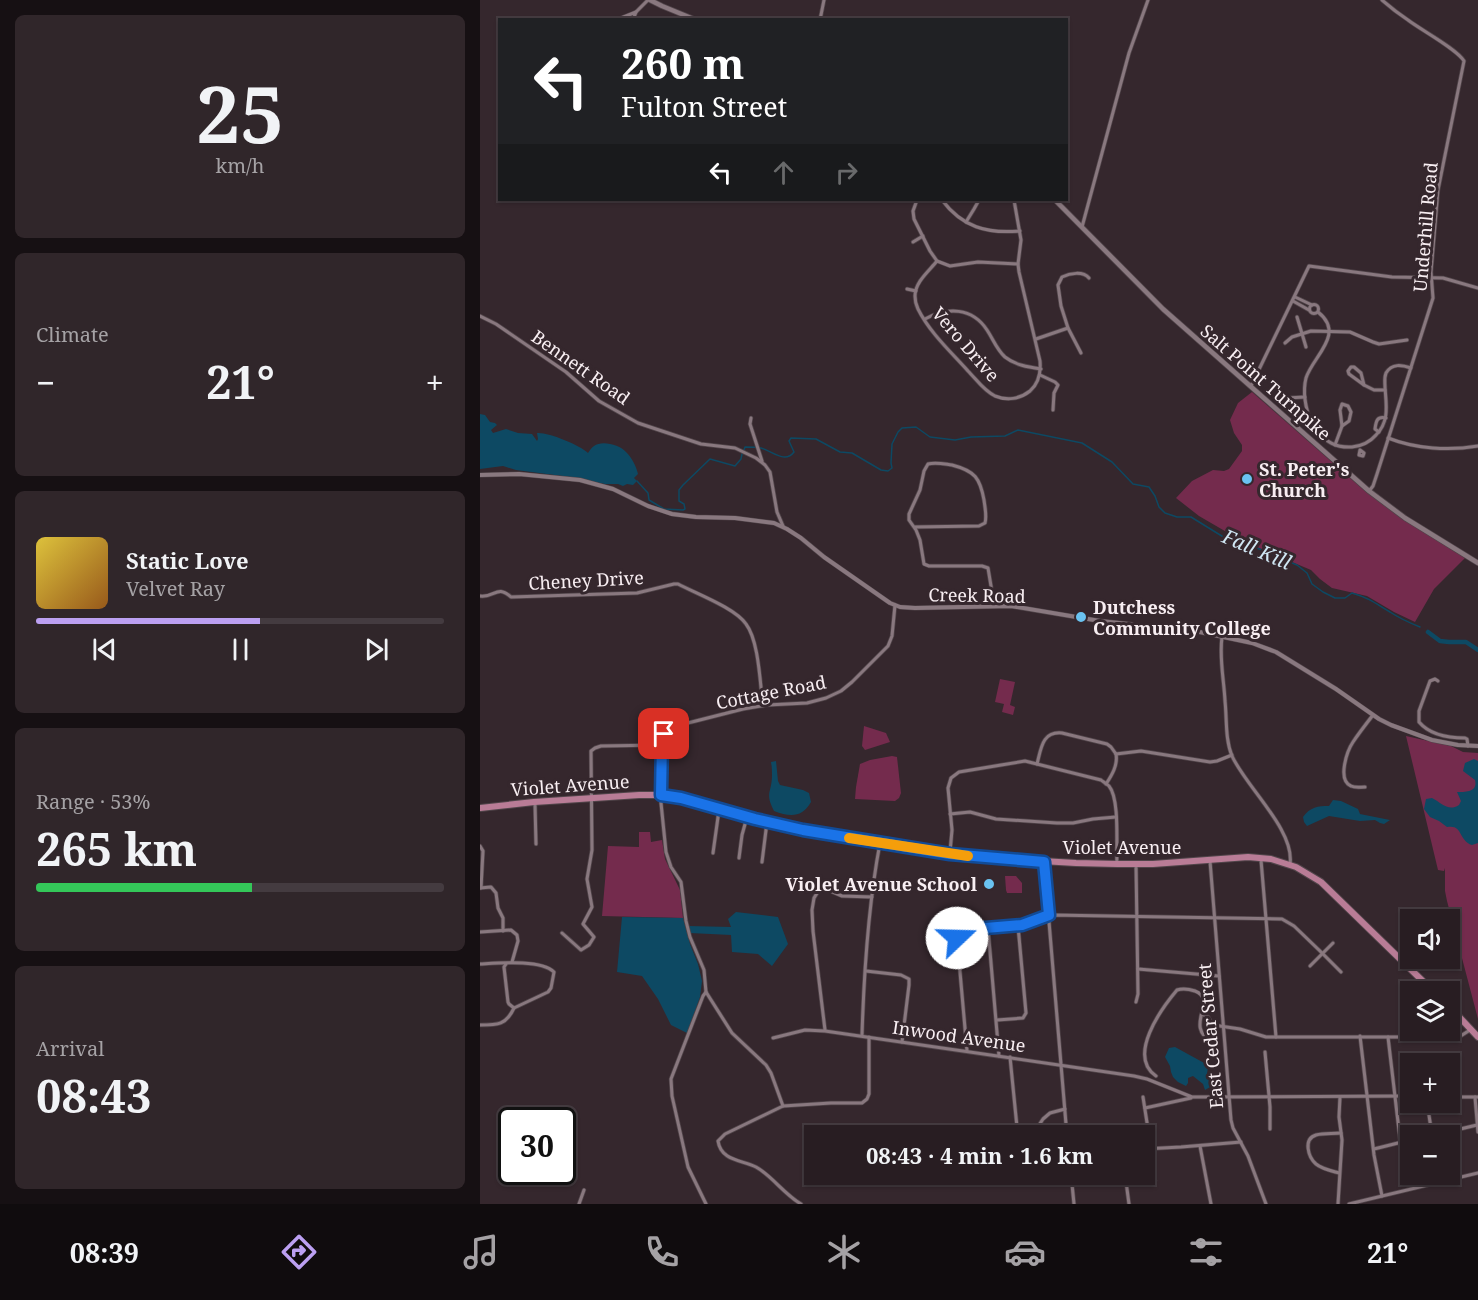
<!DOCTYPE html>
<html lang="en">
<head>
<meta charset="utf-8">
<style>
  :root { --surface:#281d22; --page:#30262a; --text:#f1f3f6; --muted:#a5a2a5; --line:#443b40; --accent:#bca0f2 }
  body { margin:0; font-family:"Noto Serif",serif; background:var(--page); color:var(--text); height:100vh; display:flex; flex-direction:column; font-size:22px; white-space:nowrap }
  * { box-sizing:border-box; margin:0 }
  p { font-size:20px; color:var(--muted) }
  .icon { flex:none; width:33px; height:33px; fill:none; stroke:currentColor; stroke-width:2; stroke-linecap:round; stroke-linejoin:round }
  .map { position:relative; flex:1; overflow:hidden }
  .side { display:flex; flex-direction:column; gap:15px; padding:15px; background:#161013; width:480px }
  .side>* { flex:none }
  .hud { position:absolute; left:18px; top:18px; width:570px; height:183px; border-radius:0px; box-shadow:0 2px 4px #0004,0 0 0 2px var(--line); background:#202124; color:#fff; overflow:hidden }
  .buttons { position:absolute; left:920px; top:909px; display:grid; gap:12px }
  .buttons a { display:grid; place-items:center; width:60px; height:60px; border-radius:0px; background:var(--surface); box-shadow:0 2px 4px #0004,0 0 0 2px var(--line); font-size:30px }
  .speed { position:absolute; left:18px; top:1107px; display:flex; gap:12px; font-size:30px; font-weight:700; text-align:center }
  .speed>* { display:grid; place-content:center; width:78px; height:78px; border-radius:50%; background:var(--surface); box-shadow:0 2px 4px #0004,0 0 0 2px var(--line); line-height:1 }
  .speed .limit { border:3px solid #111; border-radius:9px; background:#fff; color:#111 }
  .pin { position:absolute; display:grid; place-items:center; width:51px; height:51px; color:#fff; margin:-26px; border-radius:12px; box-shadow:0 3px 9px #0006 }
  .me { position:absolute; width:66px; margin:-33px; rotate:69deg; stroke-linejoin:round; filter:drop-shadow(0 0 4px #0008) }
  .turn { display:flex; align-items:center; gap:21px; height:126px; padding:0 24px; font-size:27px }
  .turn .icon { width:78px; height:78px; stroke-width:2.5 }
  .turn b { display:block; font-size:42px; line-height:51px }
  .lanes { display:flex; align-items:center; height:57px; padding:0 24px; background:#0003; justify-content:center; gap:30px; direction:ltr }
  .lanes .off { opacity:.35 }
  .big { font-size:45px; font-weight:700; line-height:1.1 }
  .side .widget { flex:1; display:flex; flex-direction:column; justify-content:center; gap:9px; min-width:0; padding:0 21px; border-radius:9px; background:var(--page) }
  .side .dial { align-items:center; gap:0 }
  .dial b { font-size:78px; line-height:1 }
  .song { display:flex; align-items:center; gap:18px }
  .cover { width:72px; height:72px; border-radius:9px; background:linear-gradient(135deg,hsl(50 70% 55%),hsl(30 70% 35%)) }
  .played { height:6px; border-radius:3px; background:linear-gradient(90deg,var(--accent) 55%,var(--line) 55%) }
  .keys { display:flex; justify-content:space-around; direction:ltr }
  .heat { display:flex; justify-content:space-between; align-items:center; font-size:33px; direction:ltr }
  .charge { height:9px; border-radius:4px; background:linear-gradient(90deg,#34c759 53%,var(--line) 0) }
  .trip { position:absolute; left:324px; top:1125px; width:351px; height:60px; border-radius:0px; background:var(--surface); box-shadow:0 2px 4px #0004,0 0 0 2px var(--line); font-weight:700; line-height:60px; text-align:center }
  .tabs { display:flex; height:96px; justify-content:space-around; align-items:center; background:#100c0e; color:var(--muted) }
  .tabs .icon { width:42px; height:42px }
  .tabs .active { color:var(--accent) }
  .tabs b { font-size:27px; color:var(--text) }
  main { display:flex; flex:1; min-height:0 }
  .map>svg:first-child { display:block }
  .green { fill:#742b4d }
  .water { fill:#0d4963 }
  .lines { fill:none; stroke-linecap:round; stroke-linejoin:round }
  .stream { stroke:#0d4963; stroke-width:1.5 }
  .river { stroke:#0d4963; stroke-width:4.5 }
  .minor-casing { stroke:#51454a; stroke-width:4.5 }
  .tertiary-casing { stroke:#51454a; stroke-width:5 }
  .secondary-casing { stroke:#51454a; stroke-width:6 }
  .primary-casing { stroke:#51454a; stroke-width:8 }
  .minor { stroke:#89787f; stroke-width:3 }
  .tertiary { stroke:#89787f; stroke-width:4 }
  .secondary { stroke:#89787f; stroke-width:4.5 }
  .primary { stroke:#b97c96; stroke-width:6 }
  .route-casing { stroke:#114b97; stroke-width:15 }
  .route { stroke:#1a73e8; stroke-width:10 }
  .slow { stroke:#f59e0b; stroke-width:10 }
  .poi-dot { fill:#6ac3f1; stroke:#35272d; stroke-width:2 }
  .labels { text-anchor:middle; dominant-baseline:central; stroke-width:6; stroke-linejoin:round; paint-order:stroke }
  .street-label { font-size:18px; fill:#f8eef2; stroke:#35272d }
  .poi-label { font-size:18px; font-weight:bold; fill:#f8eef2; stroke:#35272d; text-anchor:start }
  .water-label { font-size:20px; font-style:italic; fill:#d0e7f4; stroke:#35272d }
</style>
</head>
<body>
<main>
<section class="side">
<div class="widget dial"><b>25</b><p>km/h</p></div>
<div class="widget"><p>Climate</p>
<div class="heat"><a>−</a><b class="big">21°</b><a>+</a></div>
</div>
<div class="widget">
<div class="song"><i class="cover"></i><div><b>Static Love</b><p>Velvet Ray</p></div></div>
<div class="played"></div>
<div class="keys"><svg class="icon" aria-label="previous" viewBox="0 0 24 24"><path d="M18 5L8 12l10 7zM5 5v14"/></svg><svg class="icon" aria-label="pause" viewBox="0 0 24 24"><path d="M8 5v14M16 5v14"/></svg><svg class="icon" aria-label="next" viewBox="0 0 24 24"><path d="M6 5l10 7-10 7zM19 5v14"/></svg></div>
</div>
<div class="widget"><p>Range · 53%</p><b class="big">265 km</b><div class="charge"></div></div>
<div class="widget"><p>Arrival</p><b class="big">08:43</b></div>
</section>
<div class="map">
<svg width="998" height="1204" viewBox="0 0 998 1204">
  <rect width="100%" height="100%" fill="#35272d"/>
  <!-- green -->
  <g class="green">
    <polygon points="772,392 885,491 934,526 985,558 954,589 935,622 914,612 887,596 852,588 840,579 831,570 779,548 750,534 719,516 696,498 712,481 733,470 744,471 749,469 762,451 762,445 754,433 750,420 758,403"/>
    <polygon points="520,679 535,682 530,705 535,707 533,715 522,712 524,704 515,702"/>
    <polygon points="384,726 406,733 410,742 385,750 382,746"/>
    <polygon points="926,736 971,746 983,752 998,753 998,1019 967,901 965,891 965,868 964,871 958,870"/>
    <polygon points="412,756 417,757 421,793 419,798 415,801 375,799 376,787 380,764 390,760"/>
    <polygon points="159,832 170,832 171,842 182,840 185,859 200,890 203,918 122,916 128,846 159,847"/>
    <polygon points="525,876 536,876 542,883 542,893 527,893 526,890"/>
  </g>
  <!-- water -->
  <g class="water">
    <path d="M 0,414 L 5,415 L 10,422 L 15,423 L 17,425 L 11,430 L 13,433 L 26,429 L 38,433 L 52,434 L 57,441 L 58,439 L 57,433 C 68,432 100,445 108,453 C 110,450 111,448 114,446 C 122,440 140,445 146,452 C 152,458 156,466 158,474 L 154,478 L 157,481 L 153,485 L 147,484 L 143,486 L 138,484 L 125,484 L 90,477 L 36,470 L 23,466 L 0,469 Z"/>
    <path d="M 994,759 L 998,761 L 998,843 L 992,845 C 978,840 983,824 967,827 L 959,821 L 950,817 L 944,809 L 946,799 L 952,798 C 962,803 968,812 979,805 L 981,801 L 977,792 C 986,792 998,792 995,780 L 983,771 L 985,763 Z"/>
    <path d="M 296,761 L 298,781 L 300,785 L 323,790 L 329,793 L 331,802 C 322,818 310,817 294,811 C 285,793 291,794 292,777 C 292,772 292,767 291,762 Z"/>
    <path d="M 853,800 L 861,801 L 878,809 L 880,814 L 910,820 L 904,824 L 900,823 L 895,820 L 880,821 L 849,816 L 827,826 L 824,822 L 823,817 C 830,807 838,806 849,806 Z"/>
    <polygon points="256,912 298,917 308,944 292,966 278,954 252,952 251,935 210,933 208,926 251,927 248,919"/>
    <polygon points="142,917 203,918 210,944 218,964 222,981 220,997 207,1033 191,1025 178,999 162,976 137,972"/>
    <polygon points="695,1047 726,1064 728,1067 727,1074 737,1081 732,1086 725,1090 723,1084 713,1076 708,1078 708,1083 706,1086 698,1082 693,1077 691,1072 690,1066 685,1057 689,1048"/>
  </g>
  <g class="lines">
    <!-- stream -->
    <g class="stream">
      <path d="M 264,450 L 265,447 C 270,447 276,447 281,448 C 292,451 305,464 314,452 L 309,441 L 311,438 L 336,439 L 360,452 L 372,453 L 401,470 L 408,471 L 412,468 L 411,463 L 412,444 L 418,432 L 422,428 L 436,427 L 450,437 L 475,440 L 491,437 L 525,436 L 538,430 L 602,443 L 632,462 L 653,484 L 669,487 L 675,496 L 679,507 L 685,513 L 697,517 L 711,517 L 745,538 L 757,541 L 767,549 L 777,548 L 817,565 L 827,573 L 832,584 L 843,592 L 855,598 L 865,598 L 872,593 C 889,598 895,603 910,612 C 919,618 930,623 940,627"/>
      <polyline points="157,481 168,493 169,500 184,509 203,510 205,509 204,504 199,501 199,490 203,485 230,459 255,466 261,459 262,454"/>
    </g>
    <!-- river -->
    <polyline class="river" points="948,632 960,641 969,642 986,642 998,650"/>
    <defs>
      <g id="minor">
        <polyline points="156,12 168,0"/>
        <polyline points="136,20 156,12 153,20"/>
        <polyline points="340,20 344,0"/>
        <polyline points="437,200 433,211 434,219 450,251 457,261 470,266 498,262 538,264"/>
        <path d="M 462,200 C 482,227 507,234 540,231"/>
        <polyline points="486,222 494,209 499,200"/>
        <polyline points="602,227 649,53 668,0"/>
        <polyline points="433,242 443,236"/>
        <path d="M 457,261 C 449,271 435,282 435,296 C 435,300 436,305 438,309 C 450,333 471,352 488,371 C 496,379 504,391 515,396 C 527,401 540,399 550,391 C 559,383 561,373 560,361 L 539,272 L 538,264 L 541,240 L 534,200"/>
        <polyline points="427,289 436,291"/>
        <polyline points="815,297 832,305"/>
        <polyline points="813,301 829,310"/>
        <circle cx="834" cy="309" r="4.5"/>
        <polyline points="0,316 16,324 86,372 119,401 158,423 221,444 255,448 276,458 285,465 290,472 297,512 303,526"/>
        <polyline points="817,317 826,347"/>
        <path d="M 445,319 C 467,307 492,307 507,330 C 513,339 517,350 525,357 C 535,365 548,367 561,369"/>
        <polyline points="556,339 588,328"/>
        <polyline points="805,343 812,337 831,331 870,332 893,342 899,344 927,340"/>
        <path d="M 601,353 L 588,328 L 581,306 L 578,285 L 582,277 C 590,273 603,271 609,278"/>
        <polygon points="871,367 874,367 881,373 884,385 869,374 868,371"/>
        <polyline points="560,375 575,382 578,385 574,393 573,410"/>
        <polyline points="884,385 894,390 905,390"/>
        <polyline points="771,386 829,266 912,277 963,278 998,288"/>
        <polyline points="807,398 825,397"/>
        <polygon points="862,404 868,406 871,412 869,421 862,426 860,410"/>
        <polyline points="271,418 270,424 282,461"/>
        <path d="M 832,425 C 826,410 822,394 826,378 C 833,356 866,334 838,312"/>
        <path d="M 836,430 C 846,442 856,448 872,447 C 882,446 890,442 896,435 C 910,421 906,404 905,387 C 905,382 904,378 906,373 C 912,363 922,365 931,368"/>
        <path d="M 899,432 L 895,429 C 896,421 897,416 906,418"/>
        <path d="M 908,438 C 936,449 969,451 998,446"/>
        <polyline points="855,445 862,426"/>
        <polygon points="880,450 884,453 883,456 879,455"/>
        <path d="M 889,491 L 893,486 L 897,474 L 953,298 L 951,272 L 958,190 L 984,61 C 977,49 941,30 928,20 C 919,14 910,7 902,0"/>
        <path d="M 434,527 L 499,526 L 505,523 C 507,516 505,508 504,500 C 500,478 495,471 472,465 C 464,464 456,462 448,464 L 444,471 L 440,490 L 429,514 L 429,520 L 436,530 L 440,540 L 444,564 L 449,566 L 502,566 L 508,568 L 511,586 L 513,606"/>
        <path d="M 0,596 C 15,598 17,584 31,597 L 157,593 L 194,584 L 198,584 C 217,594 255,608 266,624 C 279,641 280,684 283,706"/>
        <path d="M 742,637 C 739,658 744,680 745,701 C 747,719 745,739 752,756 C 766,787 815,830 810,864"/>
        <path d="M 958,681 L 955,679 L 950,681 L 939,711 L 939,722 C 950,735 968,738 985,738 L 987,739 L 988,746"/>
        <polyline points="636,754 661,751 730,762 737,761 752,755"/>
        <path d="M 557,764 C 561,749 562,731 582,733 L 627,744 L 631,747 L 636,754"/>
        <path d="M 626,784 C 632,775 638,765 636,754"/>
        <path d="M 885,787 C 880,787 875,788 871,786 C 857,780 867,751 873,742 C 879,733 886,724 893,715"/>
        <polyline points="55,804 56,844"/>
        <polyline points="470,814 490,812 516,819 577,823 593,823 613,819 636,817"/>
        <polyline points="0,846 3,851 1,888"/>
        <path d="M 470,852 L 472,830 L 468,788 L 471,778 L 479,772 L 545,761 L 621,780 C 622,781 627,784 629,786 C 640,799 636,846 637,864"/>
        <polyline points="233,853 239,810"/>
        <polyline points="259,858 262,835 267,817"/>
        <polyline points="781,860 796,1037"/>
        <polyline points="730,861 751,1120 753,1128 768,1156 786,1204"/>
        <polyline points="282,862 287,822"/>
        <polyline points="564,862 587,1136"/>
        <polyline points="656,864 658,994 656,1002"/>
        <polyline points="0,888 11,887 16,893 18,908 23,918 23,931"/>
        <polyline points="508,928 519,1056"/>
        <polyline points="0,932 31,930 37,935 38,941 32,962"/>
        <polyline points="82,933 101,950 109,945 114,937 103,924 112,907 107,879 112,850 111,751 115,748 121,746 182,745"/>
        <path d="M 0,964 C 18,963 61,959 74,972 L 71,988 L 68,992 L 34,1008 C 26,1025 18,1025 0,1025"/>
        <polyline points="26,964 24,967 28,1002 29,1004 34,1008"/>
        <polyline points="830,966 853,943"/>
        <polyline points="658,969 739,976"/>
        <polyline points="386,971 421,975 429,979 429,985 422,1042"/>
        <polyline points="722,1014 728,1017 733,1025 760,1029 786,1037 979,1037 990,1030"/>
        <polyline points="517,1020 543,1018 546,1013 538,926"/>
        <polyline points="345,1030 333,931 332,910 334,898 339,890 348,890 362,896 392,897"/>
        <path d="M 382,1035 C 384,971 388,906 400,843"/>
        <polyline points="880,1036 894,1155 902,1196"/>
        <polyline points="908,1037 922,1156"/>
        <polyline points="293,1038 325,1030 345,1031 654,1076 667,1079 712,1097 930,1096"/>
        <polyline points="487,1051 477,938 480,931 486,929 542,925 563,916 571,915 802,919 814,926 839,950 861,972"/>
        <polyline points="785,1052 790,1107 790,1129"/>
        <polyline points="530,1057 537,1127 540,1136"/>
        <path d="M 676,1076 C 647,1056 681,1009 697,990 C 703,988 709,989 715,991 C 739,1000 702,1027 733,1042"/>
        <polyline points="663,1097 668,1129 675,1181"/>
        <polyline points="969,1097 998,1097"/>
        <polyline points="995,1097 998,1132"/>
        <polyline points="947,1102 952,1135"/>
        <polyline points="303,1106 291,1073 286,1065 252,1033 226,992 224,970 210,937 206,921 201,882 191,867 186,852 181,803 183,776 182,738 188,730 200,725 263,709 287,705 327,703 346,698 361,691 372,682 408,646 412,636 415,605"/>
        <polyline points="665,1108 711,1098"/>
        <polyline points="552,1136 563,1119 570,1113 585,1109"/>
        <polyline points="951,1136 997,1125"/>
        <polyline points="720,1146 731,1204"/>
        <polyline points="664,1149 701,1147 761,1142"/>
        <polyline points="894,1149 930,1140"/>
        <path d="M 859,1173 C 852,1171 842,1169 836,1164 C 828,1157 823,1139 836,1135 C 844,1133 853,1134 861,1133"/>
        <polyline points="591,1174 594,1204"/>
        <polyline points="645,1174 649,1204"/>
        <polyline points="99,1204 104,1190"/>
        <polyline points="226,1204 208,1167 192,1096 191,1079 223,996 226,992"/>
        <path d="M 321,1204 C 304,1194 291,1175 276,1167 C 262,1160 241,1161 238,1141 L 245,1134 L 303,1106 L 351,1103 L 382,1103 L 387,1099 L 389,1094 L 389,1037"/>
        <polyline points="858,1204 862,1140 859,1117 860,1097"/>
        <polyline points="869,1204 998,1173"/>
      </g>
      <polyline id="tertiary" points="0,475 39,474 100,480 133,489 168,506 192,514 216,517 255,518 294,523 307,529 321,538 344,557 410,603 420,607 435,608 531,606 620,621 715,631 772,643 796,652 856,689 899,719 911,725 952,740 978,745 998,746"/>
      <g id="secondary">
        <polyline points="170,0 182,6 216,20"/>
        <polyline points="575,200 683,309 889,491 925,518 998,563"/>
      </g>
      <g id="primary">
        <polyline points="0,808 54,802 159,795 181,795 201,798 303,826 492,857 596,863 637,864 673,864 768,857 791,859 816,867 841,882 954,992"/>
        <polyline points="969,1006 998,1037"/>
      </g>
    </defs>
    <!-- minor casing -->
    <use href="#minor" class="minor-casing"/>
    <!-- tertiary casing -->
    <use href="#tertiary" class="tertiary-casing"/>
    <!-- secondary casing -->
    <use href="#secondary" class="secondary-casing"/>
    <!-- primary casing -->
    <use href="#primary" class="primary-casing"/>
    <!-- minor -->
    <use href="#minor" class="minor"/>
    <!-- tertiary -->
    <use href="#tertiary" class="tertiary"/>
    <!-- secondary -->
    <use href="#secondary" class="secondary"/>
    <!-- primary -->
    <use href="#primary" class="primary"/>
  </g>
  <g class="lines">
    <defs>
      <polyline id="route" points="184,734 182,741 181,795 201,798 275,819 323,830 470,854 564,862 569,915 542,925 482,930 478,933 477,938"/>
    </defs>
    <!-- route casing -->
    <use href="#route" class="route-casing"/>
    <!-- route -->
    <use href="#route" class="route"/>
    <!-- slow -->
    <polyline class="slow" points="369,838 488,856"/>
  </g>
  <!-- markers -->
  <g class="poi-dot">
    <circle cx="767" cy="479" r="6"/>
    <circle cx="601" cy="617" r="6"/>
    <circle cx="509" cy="884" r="6"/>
  </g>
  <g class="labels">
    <!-- street labels -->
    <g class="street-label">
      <text transform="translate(945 227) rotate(-85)">Underhill Road</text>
      <text transform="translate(486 344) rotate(49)">Vero Drive</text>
      <text transform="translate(101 367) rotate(35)">Bennett Road</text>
      <text transform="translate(786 382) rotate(41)">Salt Point Turnpike</text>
      <text transform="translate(106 580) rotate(-3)">Cheney Drive</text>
      <text transform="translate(497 595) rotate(1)">Creek Road</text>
      <text transform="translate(291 692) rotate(-11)">Cottage Road</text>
      <text transform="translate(90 785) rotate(-4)">Violet Avenue</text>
      <text x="642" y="847">Violet Avenue</text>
      <text transform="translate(479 1036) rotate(8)">Inwood Avenue</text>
      <text transform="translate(730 1036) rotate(-95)">East Cedar Street</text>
    </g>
    <!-- poi labels -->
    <g class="poi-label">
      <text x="779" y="469">St. Peter's<tspan x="779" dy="21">Church</tspan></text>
      <text x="613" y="607">Dutchess<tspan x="613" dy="21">Community College</tspan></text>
      <text x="497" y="884" text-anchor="end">Violet Avenue School</text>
    </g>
    <!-- water labels -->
    <g class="water-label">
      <text transform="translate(777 549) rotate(23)">Fall Kill</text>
    </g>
  </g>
</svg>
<div class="buttons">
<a><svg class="icon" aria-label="sound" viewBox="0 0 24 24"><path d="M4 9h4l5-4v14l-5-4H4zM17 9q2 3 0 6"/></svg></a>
<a><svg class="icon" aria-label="layers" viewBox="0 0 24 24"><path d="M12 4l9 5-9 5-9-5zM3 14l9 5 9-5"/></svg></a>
<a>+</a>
<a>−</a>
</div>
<div class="speed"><div class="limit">30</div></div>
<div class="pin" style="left:184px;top:734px;background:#d93025"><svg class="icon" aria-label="arrive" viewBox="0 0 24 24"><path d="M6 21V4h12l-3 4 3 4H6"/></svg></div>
<svg class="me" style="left:477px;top:938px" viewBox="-20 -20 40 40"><circle r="19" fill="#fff"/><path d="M0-13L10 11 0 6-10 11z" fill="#1a73e8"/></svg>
<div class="trip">08:43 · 4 min · 1.6 km</div>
<div class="hud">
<div class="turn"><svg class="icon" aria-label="left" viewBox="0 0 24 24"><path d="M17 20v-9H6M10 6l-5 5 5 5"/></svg><div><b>260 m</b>Fulton Street</div></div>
<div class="lanes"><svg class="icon" aria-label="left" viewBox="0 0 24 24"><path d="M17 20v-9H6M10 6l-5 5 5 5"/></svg><svg class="icon off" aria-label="ahead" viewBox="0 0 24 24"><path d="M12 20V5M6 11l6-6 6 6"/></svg><svg class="icon off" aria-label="right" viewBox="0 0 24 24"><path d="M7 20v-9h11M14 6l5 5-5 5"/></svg></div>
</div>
</div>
</main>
<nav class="tabs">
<b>08:39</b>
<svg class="icon active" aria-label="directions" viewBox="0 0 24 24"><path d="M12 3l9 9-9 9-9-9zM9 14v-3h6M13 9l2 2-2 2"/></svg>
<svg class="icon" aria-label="music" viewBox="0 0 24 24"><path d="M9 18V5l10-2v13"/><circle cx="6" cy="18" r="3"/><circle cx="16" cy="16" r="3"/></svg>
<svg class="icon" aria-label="phone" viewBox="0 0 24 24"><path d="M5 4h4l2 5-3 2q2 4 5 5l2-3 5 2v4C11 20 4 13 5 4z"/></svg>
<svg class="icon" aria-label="climate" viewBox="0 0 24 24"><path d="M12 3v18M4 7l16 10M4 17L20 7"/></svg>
<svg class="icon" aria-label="car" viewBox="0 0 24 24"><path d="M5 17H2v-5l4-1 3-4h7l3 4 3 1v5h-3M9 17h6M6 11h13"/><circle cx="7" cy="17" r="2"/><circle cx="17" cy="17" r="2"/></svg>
<svg class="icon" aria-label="filters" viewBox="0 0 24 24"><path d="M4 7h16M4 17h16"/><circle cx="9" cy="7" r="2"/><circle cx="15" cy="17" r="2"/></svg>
<b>21°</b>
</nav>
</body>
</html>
